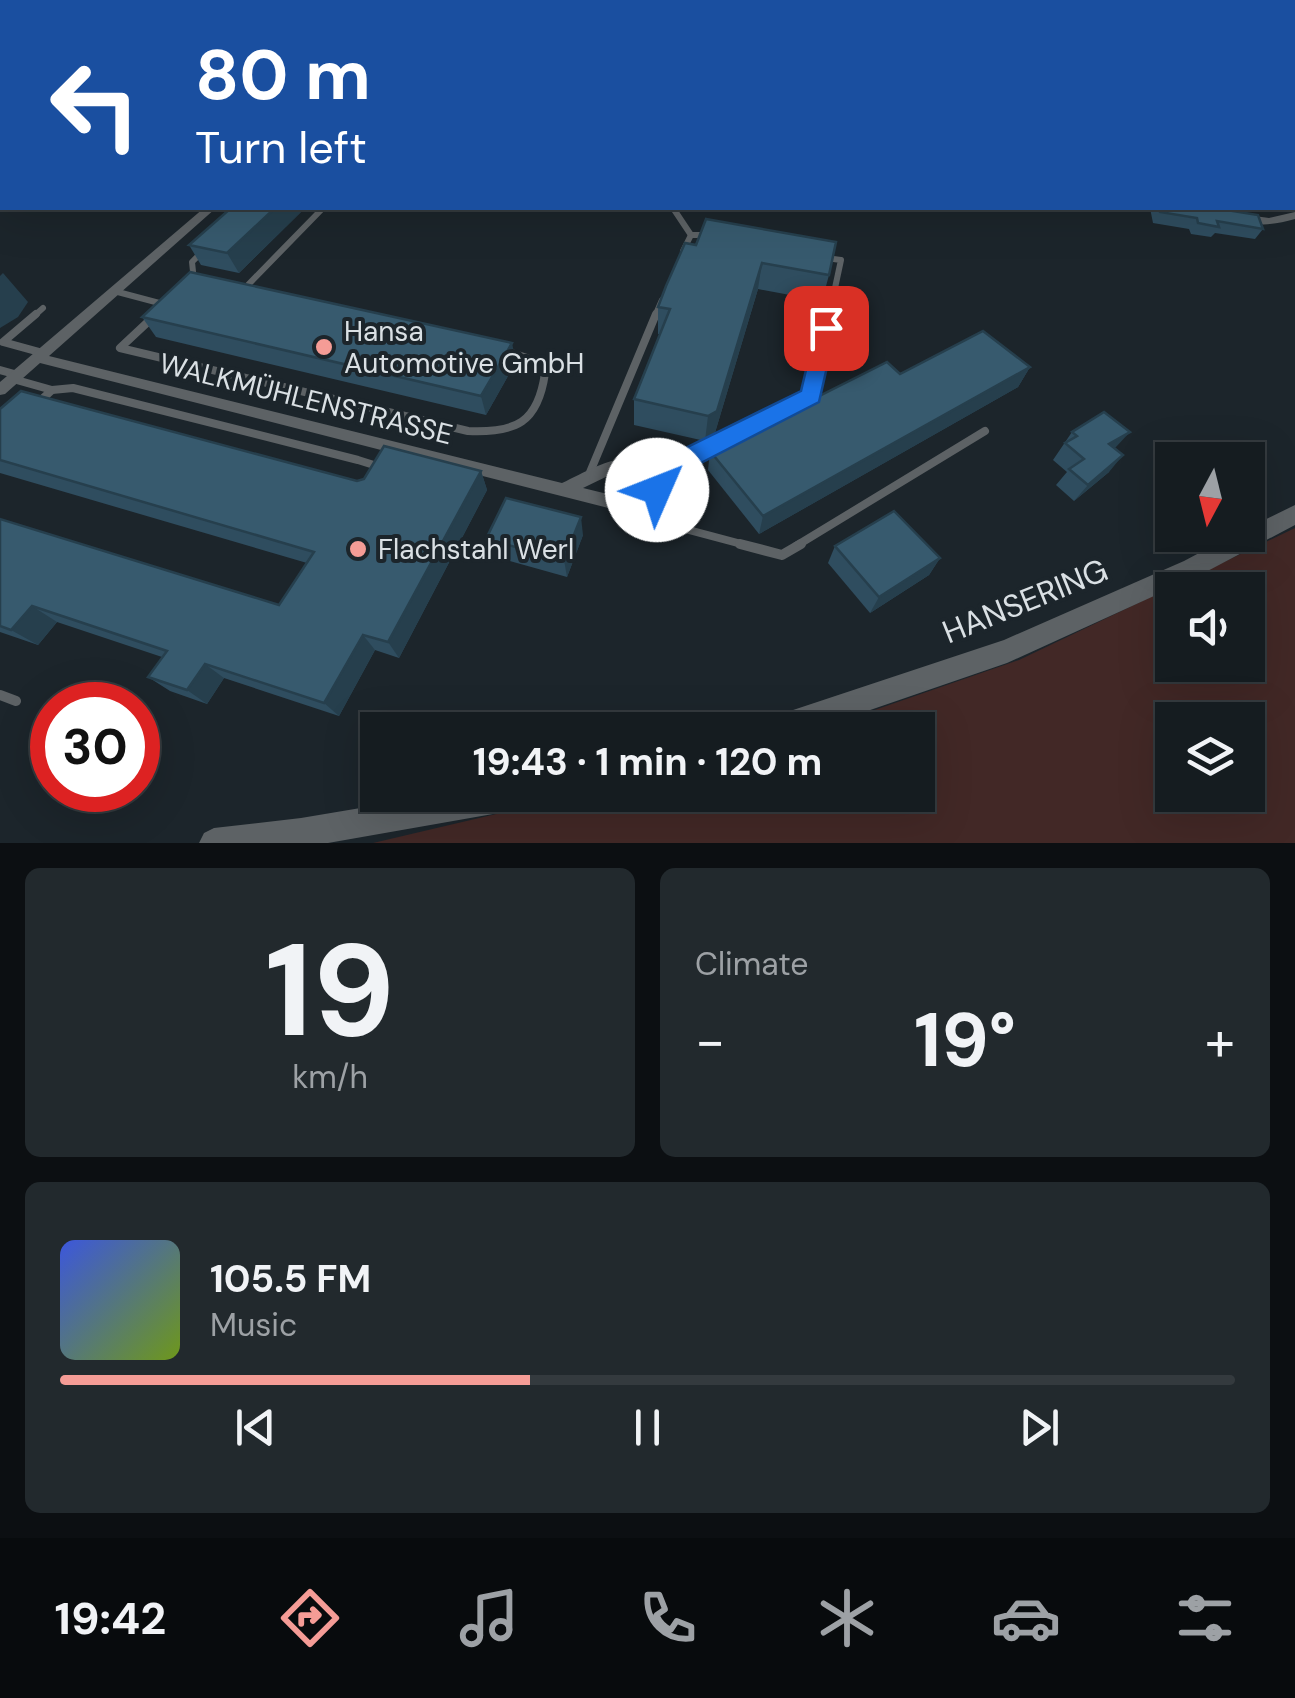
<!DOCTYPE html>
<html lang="en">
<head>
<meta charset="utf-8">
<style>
  :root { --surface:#151c20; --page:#22292d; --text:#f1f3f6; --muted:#9da1a5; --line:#343a3e; --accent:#f59c96 }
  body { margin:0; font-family:"DM Sans",sans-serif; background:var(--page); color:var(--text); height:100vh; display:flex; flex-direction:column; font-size:38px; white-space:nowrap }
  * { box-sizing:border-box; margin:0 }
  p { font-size:32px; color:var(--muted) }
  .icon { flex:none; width:55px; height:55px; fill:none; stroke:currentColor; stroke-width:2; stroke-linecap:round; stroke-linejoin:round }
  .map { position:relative; height:843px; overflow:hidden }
  .details { display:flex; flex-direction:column; gap:25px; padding:25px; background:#0c0f12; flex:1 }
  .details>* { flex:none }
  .guide { position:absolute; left:0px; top:0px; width:1295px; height:210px; box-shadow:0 10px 40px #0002,0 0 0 2px var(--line); background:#1a4fa0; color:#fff; overflow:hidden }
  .needle { width:65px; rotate:187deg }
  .controls { position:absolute; left:1155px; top:442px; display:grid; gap:20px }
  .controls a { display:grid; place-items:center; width:110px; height:110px; border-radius:0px; background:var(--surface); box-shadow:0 10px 40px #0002,0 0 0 2px var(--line); font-size:50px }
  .speed { position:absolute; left:30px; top:682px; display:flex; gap:20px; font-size:50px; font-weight:700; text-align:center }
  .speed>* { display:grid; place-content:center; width:130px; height:130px; border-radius:50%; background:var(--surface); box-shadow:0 10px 40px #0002,0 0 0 2px var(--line); line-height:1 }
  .speed .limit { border:15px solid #d22; background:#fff; color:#111 }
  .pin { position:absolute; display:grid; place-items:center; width:85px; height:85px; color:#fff; margin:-42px; border-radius:20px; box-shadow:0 5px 15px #0006 }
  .me { position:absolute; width:110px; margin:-55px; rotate:46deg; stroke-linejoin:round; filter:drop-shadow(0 0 8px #0008) }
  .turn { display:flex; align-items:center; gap:35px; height:210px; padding:0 30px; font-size:45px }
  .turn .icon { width:130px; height:130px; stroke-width:2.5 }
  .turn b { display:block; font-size:70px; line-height:85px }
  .big { font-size:75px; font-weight:700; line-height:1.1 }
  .details .widget { flex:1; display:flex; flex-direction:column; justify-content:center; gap:15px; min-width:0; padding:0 35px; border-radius:15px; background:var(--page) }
  .details .dial { align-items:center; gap:0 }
  .dial b { font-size:130px; line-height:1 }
  .song { display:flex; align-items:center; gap:30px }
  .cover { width:120px; height:120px; border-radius:15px; background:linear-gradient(135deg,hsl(230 70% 55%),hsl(80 70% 35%)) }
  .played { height:10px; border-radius:5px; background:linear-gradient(90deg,var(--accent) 40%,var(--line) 40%) }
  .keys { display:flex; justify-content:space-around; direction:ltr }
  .heat { display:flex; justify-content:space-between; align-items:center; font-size:55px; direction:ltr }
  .details .tiles { flex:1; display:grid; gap:25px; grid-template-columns:1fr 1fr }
  .widget:last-child { grid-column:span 2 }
  .trip { position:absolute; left:360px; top:712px; width:575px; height:100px; border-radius:0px; background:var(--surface); box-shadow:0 10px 40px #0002,0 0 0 2px var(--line); font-weight:700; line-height:100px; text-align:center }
  .tabs { display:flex; height:160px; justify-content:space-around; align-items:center; background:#080b0d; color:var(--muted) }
  .tabs .icon { width:70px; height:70px }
  .tabs .selected { color:var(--accent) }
  .tabs b { font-size:45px; color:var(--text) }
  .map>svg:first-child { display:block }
  .green { fill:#422826; fill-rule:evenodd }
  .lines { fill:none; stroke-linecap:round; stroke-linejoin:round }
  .service-far3 { stroke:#5d6265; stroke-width:5 }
  .service-far2 { stroke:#5d6265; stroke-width:6 }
  .service-far1 { stroke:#5d6265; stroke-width:8 }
  .service { stroke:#5d6265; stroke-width:10 }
  .minor { fill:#5d6265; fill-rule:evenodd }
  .tertiary { fill:#5d6265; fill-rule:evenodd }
  .wall { fill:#2f4d5f }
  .shaded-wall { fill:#263f4d }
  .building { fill:#375a6e; stroke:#263f4d; stroke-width:2.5 }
  .route { fill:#1a73e8; stroke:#114b97; stroke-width:2.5 }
  .poi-dot { fill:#f59c96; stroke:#1c252b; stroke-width:4 }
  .labels { text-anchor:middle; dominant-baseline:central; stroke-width:8; stroke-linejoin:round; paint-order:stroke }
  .poi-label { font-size:28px; fill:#dae0e4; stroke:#1c252b; text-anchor:start }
  .street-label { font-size:28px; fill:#dae0e4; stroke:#1c252b }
  .near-street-label { font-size:32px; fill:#dae0e4; stroke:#1c252b }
</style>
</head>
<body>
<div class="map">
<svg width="1295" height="843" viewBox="0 0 1295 843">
  <rect width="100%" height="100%" fill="#1c252b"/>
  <!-- green -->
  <path class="green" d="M 1295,528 L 1295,843 L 373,843 L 577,795 L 918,795 L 918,730 L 817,730 L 1019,660 ZM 1172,590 L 1248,590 L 1248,665 L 1172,665 ZM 1172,720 L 1248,720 L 1248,795 L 1172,795 Z"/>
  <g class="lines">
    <!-- service-far3 -->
    <polyline class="service-far3" points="11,2 16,0"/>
    <!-- service-far2 -->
    <g class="service-far2">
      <polyline points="673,208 691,235"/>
      <polyline points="683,251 691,235 709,235"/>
      <polyline points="826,258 841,260 829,316"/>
      <polyline points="194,281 192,262 204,250"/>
      <polyline points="114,291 163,304"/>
      <polyline points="242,291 323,208"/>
      <polyline points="34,316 43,308"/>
      <polyline points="655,316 662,300"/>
    </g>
    <!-- service-far1 -->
    <g class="service-far1">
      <polyline points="36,314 3,342 43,353"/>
      <path d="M 151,319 L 120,348 L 468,431 C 516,433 538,423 545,373 L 536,361 L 506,351"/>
      <polyline points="0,370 18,375"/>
      <polyline points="13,379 52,390"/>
      <polyline points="40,401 52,390 73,388 358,460 377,466 378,471"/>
      <polyline points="658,473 811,396 829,314"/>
      <polyline points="588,477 656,314"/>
      <polyline points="650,506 685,529 749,546"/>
      <polyline points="796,546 985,431"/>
    </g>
    <!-- service -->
    <g class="service">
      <polyline points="740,544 782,555 801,544"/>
      <polyline points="0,695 16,701"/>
    </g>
    <!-- minor -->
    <g class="minor">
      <polygon points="446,0 454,0 452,2 444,2"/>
      <rect x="935" y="0" width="8" height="2"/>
      <rect x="0" y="19" width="2" height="5"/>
      <polygon points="2,43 2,50 0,51 0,44"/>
      <polygon points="1292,95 1295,96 1295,102 1292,101"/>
      <rect x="1292" y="124" width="3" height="6"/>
      <path d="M 204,208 L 216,208 L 49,356 L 562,483 C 590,470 623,448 654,463 C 675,473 664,495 656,511 L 628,513 L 40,363 L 5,394 L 0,395 L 0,382 ZM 635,470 L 650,476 L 649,491 L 645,499 L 628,499 L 583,488 L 614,473 Z"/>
      <path d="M 1295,212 L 1295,219 C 1272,225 1256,228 1234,217 L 1240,214 L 1269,218 Z"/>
    </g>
    <!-- tertiary -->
    <g class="tertiary">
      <polygon points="1295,505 1295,525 1200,575 1007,663 812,730 759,730 762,720 772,717 1004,640 1184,561 1233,535 1248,535 1248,528"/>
      <polygon points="438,795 536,795 532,805 522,809 328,843 199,843 204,833 214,828 301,818"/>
    </g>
  </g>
  <!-- wall -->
  <g class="wall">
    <polygon points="76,0 150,0 146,2 98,2"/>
    <polygon points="701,0 924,0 923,2 700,2"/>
    <polygon points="1212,0 1295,0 1295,94 1292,94 1292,2 1210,2"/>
    <polygon points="2,49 2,96 0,96 0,50"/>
    <polygon points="231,208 305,208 239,273 201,265 189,245"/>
    <polygon points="1150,208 1214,208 1263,229 1255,239 1215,233 1211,237 1191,234 1189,229 1153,223"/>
    <polygon points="1225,208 1247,208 1245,210"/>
    <polygon points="685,243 829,275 822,301 758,289 714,436 705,441 634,425 634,399 660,334 658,334 658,307"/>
    <polygon points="142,317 516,362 486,415 156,337"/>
    <polygon points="1030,367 1018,387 759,534 708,470 710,451 900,374"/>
    <polygon points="0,409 357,481 481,471 487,490 399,658 375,650 339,716 224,678 207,704 170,691 148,677 162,657 57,622 38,645 0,632 0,519 279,605 307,563 0,473"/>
    <polygon points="1072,432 1115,449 1109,472 1074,501 1056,485 1067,472 1053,460"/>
    <polygon points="583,535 567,577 492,556 486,539"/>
    <polygon points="835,546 940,558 929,575 870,613 828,563"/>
  </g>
  <!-- shaded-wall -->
  <g class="shaded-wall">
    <polygon points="297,0 313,0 314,2 293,2"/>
    <polygon points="275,208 305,208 239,273 227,253"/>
    <polygon points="762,263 758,289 714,436 705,441 708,416"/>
    <polygon points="3,273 28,302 18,317 0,328 0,276"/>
    <polygon points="512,343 516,362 486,415 481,396"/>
    <polygon points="1030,367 1018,387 759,534 763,516"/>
    <polygon points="1130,432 1115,448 1096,461 1109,444"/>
    <polygon points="1123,455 1109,472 1074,501 1088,485"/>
    <polygon points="481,471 487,490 399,658 388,642"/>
    <polygon points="581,517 583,535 567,577 564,560"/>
    <polygon points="940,558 929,575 870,613 879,597"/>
    <polygon points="32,606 57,622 38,645 11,630"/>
    <polygon points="363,635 375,650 339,716 324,703"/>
    <polygon points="205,664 224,678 207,704 187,690"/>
  </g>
  <!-- building -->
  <g class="building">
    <polygon points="248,0 297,0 293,2"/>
    <polygon points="701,0 745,0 742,2 700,2"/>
    <polygon points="761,0 924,0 923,2 776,2"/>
    <polygon points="958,0 1097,0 1098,2 958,2"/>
    <polygon points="1108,0 1151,0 1151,2 1106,2"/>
    <polygon points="1165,0 1201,0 1201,2 1164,2"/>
    <polygon points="1215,0 1268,1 1267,0 1295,0 1295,84 1292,83 1292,2 1216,2"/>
    <polygon points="2,49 2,78 1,79 0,50"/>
    <polygon points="1292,140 1295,145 1295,193 1292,193"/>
    <polygon points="231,208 275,208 227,253 189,245"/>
    <polygon points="1159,208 1214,208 1258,215 1263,229 1217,221 1219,227 1198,223 1197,218 1160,212"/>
    <polygon points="706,219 836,242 829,275 762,263 717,411 708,416 634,399 670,309 658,307 666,286 685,243 696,245"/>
    <polygon points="190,272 512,343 481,396 142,317"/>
    <polygon points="983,331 1030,367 763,516 710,451 887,362 900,374"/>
    <polygon points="21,391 357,481 364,479 384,446 481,471 388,642 363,635 324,703 205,664 187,690 148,677 167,651 32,606 11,630 0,626 0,519 279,605 314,552 0,460 0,409"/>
    <polygon points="1104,412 1130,432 1109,444 1123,455 1088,485 1069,469 1084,459 1065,443 1077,436 1072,432"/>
    <polygon points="506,498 581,517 564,560 486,539"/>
    <polygon points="894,511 940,558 879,597 835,546"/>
  </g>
  <!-- route -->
  <polygon class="route" points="826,321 836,328 819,402 670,479 666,498 657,501 648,498 645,490 649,466 801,391 816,328"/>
  <!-- markers -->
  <g class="poi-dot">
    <circle cx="324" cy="347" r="10"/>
    <circle cx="358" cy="549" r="10"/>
  </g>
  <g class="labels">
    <!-- poi labels -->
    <g class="poi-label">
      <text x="344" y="331">Hansa<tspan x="344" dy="32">Automotive GmbH</tspan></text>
      <text x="378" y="549">Flachstahl Werl</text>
    </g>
    <!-- street labels -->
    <g class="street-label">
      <text transform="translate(306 399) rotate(14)">WALKMÜHLENSTRASSE</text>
    </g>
    <!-- near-street labels -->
    <g class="near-street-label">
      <text transform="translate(1025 601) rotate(-22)">HANSERING</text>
    </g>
  </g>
</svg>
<div class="controls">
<a><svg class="needle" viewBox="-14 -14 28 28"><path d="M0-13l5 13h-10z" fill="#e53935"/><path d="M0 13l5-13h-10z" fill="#9da1a5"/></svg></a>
<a><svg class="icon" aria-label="sound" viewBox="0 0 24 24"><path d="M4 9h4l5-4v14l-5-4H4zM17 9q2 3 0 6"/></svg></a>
<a><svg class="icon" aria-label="layers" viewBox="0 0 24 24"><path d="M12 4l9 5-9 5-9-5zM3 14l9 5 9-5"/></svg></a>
</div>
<div class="speed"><div class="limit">30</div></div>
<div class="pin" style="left:826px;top:328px;background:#d93025"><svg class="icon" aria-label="arrive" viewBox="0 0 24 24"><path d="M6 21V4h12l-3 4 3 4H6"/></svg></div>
<svg class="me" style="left:657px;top:490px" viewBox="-20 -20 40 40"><circle r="19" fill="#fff"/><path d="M0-13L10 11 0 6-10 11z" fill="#1a73e8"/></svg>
<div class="trip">19:43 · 1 min · 120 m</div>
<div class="guide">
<div class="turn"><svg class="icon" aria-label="left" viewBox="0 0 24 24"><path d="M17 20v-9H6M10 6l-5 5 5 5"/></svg><div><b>80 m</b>Turn left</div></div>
</div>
</div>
<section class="details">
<div class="tiles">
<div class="widget dial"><b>19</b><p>km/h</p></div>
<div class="widget"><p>Climate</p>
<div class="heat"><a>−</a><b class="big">19°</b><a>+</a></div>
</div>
<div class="widget">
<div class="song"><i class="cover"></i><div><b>105.5 FM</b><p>Music</p></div></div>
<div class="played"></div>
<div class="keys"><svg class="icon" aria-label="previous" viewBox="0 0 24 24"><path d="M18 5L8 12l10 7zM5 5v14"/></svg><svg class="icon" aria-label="pause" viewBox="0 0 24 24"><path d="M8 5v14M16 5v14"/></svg><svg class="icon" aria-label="next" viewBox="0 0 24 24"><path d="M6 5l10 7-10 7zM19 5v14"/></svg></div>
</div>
</div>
</section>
<nav class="tabs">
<b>19:42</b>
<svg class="icon selected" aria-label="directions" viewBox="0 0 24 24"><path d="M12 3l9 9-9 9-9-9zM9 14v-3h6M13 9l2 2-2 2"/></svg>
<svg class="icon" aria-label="music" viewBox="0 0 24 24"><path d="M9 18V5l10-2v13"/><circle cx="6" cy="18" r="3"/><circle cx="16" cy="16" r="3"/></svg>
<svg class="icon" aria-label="phone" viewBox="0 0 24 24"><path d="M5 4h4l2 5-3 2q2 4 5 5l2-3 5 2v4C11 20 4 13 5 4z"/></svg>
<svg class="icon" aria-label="climate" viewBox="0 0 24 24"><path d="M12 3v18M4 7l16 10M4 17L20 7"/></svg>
<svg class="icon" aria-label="car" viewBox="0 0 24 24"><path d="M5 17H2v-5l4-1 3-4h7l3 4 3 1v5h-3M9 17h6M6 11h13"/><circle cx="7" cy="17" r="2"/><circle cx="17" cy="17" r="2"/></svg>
<svg class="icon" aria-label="filters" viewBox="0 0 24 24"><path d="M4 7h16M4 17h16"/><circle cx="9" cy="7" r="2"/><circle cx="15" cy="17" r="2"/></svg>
</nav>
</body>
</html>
